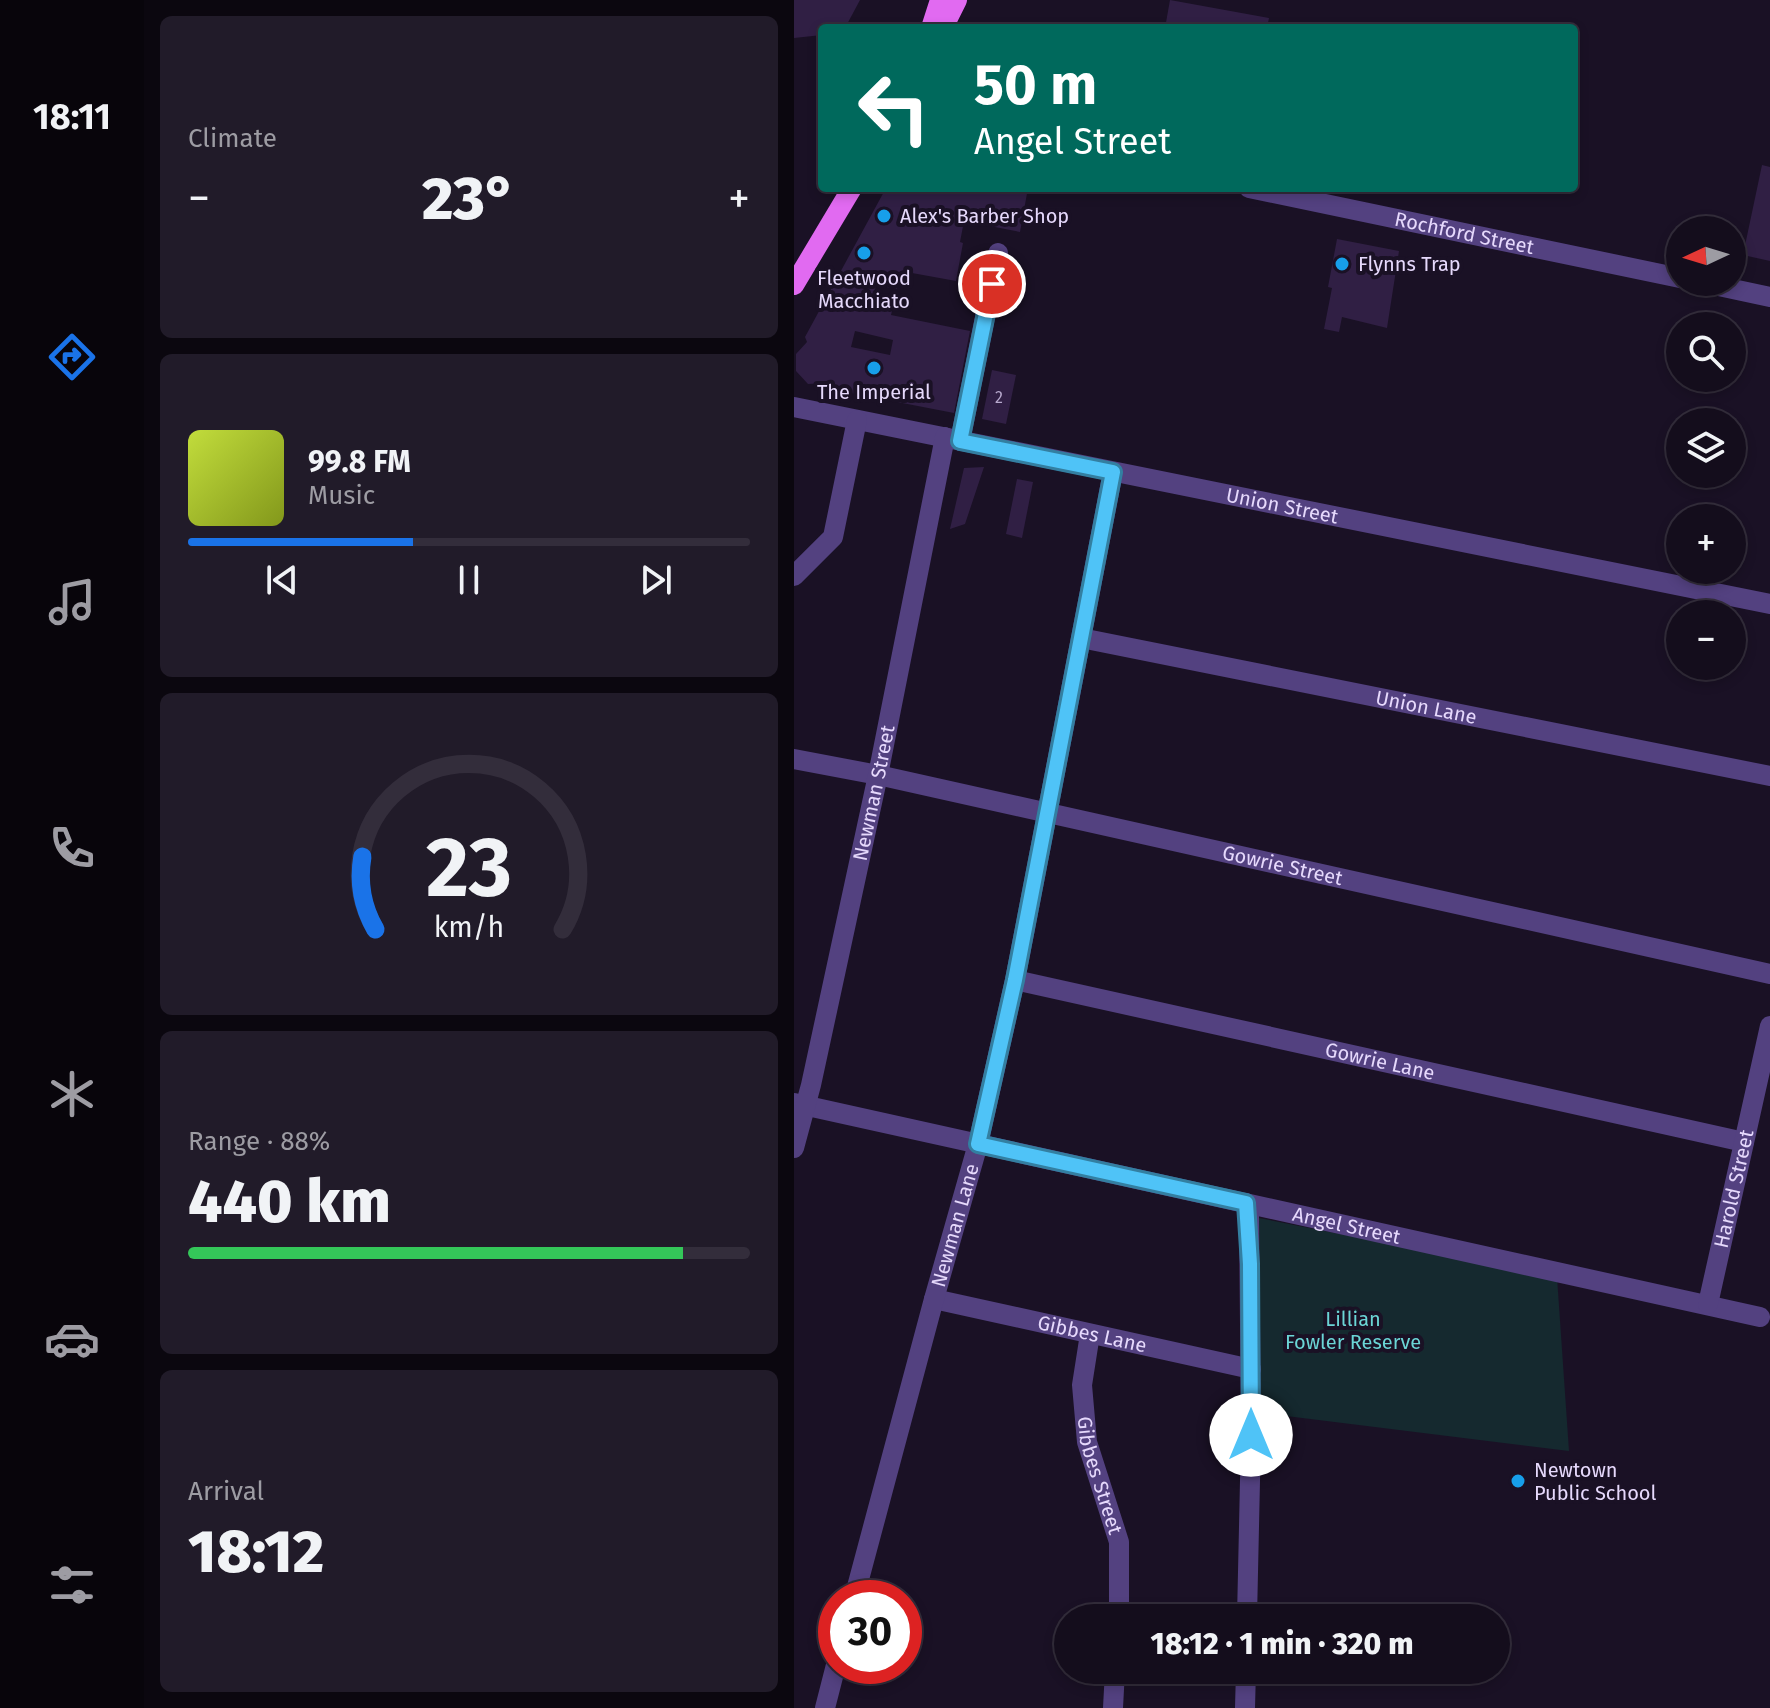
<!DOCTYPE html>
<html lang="en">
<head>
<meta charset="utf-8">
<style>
  :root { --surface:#140d1c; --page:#211b29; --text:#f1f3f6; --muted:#9d9ca3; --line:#332d3b; --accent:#1a73e8 }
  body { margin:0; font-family:"Fira Sans",sans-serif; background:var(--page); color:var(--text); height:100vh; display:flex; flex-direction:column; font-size:30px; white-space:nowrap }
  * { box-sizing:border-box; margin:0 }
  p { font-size:26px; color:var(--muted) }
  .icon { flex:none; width:44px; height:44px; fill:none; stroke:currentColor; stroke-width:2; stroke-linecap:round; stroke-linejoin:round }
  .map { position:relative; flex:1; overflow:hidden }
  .drawer { display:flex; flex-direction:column; gap:16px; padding:16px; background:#0b070f; width:650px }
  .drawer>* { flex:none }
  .banner { position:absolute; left:24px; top:24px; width:760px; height:168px; border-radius:8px; box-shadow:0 4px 12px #0003,0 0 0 2px var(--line); background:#00695c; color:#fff; overflow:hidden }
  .needle { width:52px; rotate:266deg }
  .buttons { position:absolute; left:872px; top:216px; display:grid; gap:16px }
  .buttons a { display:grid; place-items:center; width:80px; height:80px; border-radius:50%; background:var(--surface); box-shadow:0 4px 12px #0003,0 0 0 2px var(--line); font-size:40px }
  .speed { position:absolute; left:24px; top:1580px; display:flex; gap:16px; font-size:40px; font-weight:700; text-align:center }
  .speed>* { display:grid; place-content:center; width:104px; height:104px; border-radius:50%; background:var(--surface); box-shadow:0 4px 12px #0003,0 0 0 2px var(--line); line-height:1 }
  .speed .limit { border:12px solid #d22; background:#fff; color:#111 }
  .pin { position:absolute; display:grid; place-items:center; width:68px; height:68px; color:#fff; margin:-34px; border:4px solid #fff; border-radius:50%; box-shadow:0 2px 8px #0007 }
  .me { position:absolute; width:88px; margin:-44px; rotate:0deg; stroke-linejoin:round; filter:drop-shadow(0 0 6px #0008) }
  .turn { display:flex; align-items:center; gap:28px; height:168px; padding:0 24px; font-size:36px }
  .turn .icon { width:104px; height:104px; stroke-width:2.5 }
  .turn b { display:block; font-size:56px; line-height:68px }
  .big { font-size:60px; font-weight:800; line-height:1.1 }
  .drawer .card { flex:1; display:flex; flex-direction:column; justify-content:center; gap:12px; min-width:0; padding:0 28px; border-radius:12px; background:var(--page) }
  .drawer .dial { align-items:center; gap:0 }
  .dial svg { height:208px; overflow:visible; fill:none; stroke:var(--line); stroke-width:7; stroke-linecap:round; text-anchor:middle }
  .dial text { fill:var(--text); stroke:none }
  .song { display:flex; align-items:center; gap:24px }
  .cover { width:96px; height:96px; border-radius:12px; background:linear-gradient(135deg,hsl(70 70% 55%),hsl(70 70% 35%)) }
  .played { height:8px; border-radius:4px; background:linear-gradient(90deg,var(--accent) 40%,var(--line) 40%) }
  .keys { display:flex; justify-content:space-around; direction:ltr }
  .heat { display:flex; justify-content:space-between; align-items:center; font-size:44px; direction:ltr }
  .charge { height:12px; border-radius:6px; background:linear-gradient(90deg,#34c759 88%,var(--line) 0) }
  .trip { position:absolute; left:260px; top:1604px; width:456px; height:80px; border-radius:40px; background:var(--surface); box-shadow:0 4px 12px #0003,0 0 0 2px var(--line); font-weight:800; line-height:80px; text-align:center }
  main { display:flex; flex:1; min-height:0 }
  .tab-bar { display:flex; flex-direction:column; width:144px; justify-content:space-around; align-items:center; background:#08050b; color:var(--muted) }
  .tab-bar .icon { width:56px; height:56px }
  .tab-bar .current { color:var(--accent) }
  .tab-bar b { font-size:36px; color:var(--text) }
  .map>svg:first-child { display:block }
  .green { fill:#15292f }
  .building { fill:#301f44; fill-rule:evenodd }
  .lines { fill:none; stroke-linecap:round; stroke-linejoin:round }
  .minor { stroke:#534180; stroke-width:20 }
  .major { stroke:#e16af1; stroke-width:20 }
  .route-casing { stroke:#337fa1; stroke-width:20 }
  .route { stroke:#4fc3f7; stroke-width:14 }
  .poi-dot { fill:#179fea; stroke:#1a1125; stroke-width:3 }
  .labels { text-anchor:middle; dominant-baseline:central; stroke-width:8; stroke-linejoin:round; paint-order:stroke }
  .number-label { font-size:16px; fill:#b8aace }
  .poi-label { font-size:20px; fill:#e6d9fc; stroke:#1a1125; text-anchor:start }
  .street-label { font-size:20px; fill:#e6d9fc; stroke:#1a1125 }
  .park-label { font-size:20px; fill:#6bd5d6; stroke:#1a1125 }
</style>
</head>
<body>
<main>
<nav class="tab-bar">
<b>18:11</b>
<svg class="icon current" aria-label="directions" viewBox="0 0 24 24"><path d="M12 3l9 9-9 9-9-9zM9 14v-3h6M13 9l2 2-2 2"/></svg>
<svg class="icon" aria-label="music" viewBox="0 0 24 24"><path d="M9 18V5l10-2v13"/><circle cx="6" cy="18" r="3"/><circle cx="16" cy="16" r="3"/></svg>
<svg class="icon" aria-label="phone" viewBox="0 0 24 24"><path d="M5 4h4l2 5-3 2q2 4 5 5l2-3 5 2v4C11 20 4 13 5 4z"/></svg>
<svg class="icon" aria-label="climate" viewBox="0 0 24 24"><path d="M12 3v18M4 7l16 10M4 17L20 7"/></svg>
<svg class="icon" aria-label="car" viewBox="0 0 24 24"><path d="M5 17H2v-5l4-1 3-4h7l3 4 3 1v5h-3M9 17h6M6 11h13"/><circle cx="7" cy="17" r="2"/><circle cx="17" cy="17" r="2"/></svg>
<svg class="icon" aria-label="filters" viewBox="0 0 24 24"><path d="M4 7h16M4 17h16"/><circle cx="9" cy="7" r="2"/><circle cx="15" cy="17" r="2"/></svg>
</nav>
<section class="drawer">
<div class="card"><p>Climate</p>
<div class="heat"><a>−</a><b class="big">23°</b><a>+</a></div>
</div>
<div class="card">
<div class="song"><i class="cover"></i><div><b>99.8 FM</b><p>Music</p></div></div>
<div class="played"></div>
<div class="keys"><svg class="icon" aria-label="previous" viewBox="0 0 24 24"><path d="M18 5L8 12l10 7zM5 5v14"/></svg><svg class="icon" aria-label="pause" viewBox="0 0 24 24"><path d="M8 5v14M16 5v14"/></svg><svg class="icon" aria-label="next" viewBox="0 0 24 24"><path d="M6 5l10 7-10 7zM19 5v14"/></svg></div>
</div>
<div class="card dial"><svg viewBox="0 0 100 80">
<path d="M14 69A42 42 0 1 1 86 69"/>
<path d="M14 69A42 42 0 0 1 9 41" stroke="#1a73e8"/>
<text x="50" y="56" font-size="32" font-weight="700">23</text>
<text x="50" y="72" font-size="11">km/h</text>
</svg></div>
<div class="card"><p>Range · 88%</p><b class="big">440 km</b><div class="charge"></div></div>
<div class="card"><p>Arrival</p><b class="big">18:12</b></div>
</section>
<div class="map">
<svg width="976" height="1708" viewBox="0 0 976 1708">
  <rect width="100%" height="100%" fill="#1a1125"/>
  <!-- green -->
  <polygon class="green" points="465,1218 763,1277 775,1451 467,1413"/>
  <!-- building -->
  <g class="building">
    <polygon points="0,0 66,0 51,28 28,28 28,35 0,38"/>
    <polygon points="376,0 475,18 473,28 371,28"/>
    <polygon points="968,165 976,167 976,261 949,255"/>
    <path d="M 92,188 L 234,188 L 226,232 L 170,221 L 166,242 L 169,243 L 162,281 L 107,271 L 103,289 L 82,285 L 80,294 L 101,298 L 97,315 L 176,331 L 160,413 L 36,389 L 31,383 L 14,384 L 2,371 L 2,354 L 13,342 L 11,337 ZM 61,331 L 99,340 L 96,355 L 57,347 Z"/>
    <polygon points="543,239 605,251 593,328 548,317 545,332 530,329 538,288 534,287"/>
    <polygon points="198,370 222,375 212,424 188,419"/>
    <polygon points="190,467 171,524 156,529 170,468"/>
    <polygon points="223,479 239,482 228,538 212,534"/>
  </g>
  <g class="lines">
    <!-- minor -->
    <g class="minor">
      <path id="s1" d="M 455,188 L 886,278"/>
      <polyline points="906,282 976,297"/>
      <path id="s2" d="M 0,407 L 976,604"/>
      <polyline points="166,441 204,253"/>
      <polyline points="0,576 39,537 63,420"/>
      <path id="s3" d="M 287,638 L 976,776"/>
      <path id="s4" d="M 0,759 L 84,775 L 976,974"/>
      <path id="s5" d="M 221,980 L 950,1142"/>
      <path id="s6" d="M 0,1103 L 966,1317"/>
      <path id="s7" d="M 0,1148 L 17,1085 L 84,775 L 151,437"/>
      <polyline points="452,1203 455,1215 457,1435 453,1618"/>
      <path id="s8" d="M 140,1299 L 457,1369"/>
      <path id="s9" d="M 914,1304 L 976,1026"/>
      <path id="s10" d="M 296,1334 L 288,1385 L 293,1442 L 325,1542 L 325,1618"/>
      <path id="s11" d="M 60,1598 L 140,1299 L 184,1144 L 221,980 L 319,472"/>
      <polyline points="31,1708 42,1665"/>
      <polyline points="319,1708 321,1670"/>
      <polyline points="451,1708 452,1670"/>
    </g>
    <!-- major -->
    <g class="major">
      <polyline points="137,28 146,0"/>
      <polyline points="149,28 163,0"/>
      <polyline points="0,285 58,188"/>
    </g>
  </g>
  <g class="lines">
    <defs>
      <polyline id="route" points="198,284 166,441 319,472 221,980 184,1144 452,1203 456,1264 457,1435"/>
    </defs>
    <!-- route casing -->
    <use href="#route" class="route-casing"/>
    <!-- route -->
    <use href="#route" class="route"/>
  </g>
  <!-- markers -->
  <g class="poi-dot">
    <circle cx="90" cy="216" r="8"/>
    <circle cx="70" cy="253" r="8"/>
    <circle cx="548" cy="264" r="8"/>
    <circle cx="80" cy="368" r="8"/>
    <circle cx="724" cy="1481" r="8"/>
  </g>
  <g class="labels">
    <!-- number labels -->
    <g class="number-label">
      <text x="205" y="397">2</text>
    </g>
    <!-- poi labels -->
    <g class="poi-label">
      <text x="106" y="216">Alex's Barber Shop</text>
      <text x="564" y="264">Flynns Trap</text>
      <text x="70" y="278" text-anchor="middle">Fleetwood<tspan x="70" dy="23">Macchiato</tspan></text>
      <text x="80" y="392" text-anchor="middle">The Imperial</text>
      <text x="740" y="1470">Newtown<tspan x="740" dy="23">Public School</tspan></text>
    </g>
    <!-- street labels -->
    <g class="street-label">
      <text stroke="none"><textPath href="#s1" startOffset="220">Rochford Street</textPath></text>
      <text stroke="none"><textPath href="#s2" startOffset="498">Union Street</textPath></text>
      <text stroke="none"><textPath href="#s3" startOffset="352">Union Lane</textPath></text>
      <text stroke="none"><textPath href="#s7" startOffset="364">Newman Street</textPath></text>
      <text stroke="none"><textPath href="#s4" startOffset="500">Gowrie Street</textPath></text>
      <text stroke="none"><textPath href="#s5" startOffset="374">Gowrie Lane</textPath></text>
      <text stroke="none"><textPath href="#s9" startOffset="118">Harold Street</textPath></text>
      <text stroke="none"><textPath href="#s11" startOffset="386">Newman Lane</textPath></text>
      <text stroke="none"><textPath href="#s6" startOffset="566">Angel Street</textPath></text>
      <text stroke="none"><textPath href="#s8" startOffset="162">Gibbes Lane</textPath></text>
      <text stroke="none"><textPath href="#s10" startOffset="144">Gibbes Street</textPath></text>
    </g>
    <!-- park labels -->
    <g class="park-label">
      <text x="559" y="1319">Lillian<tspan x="559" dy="23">Fowler Reserve</tspan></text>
    </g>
  </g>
</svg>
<div class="buttons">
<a><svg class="needle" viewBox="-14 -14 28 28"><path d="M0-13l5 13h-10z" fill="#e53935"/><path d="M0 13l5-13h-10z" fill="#9d9ca3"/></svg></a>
<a><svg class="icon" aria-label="search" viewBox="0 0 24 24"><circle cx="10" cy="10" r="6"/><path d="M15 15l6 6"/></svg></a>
<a><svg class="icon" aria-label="layers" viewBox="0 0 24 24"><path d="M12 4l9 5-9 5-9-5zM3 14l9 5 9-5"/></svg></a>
<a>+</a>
<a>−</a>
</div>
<div class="speed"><div class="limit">30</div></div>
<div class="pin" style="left:198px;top:284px;background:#d93025"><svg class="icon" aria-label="arrive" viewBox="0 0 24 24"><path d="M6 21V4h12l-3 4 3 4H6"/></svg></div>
<svg class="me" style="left:457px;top:1435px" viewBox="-20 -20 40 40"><circle r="19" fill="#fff"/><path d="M0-13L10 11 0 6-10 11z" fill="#4fc3f7"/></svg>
<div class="trip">18:12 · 1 min · 320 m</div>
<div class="banner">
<div class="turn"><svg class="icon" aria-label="left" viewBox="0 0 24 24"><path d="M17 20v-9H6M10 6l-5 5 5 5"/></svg><div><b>50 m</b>Angel Street</div></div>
</div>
</div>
</main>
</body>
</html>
